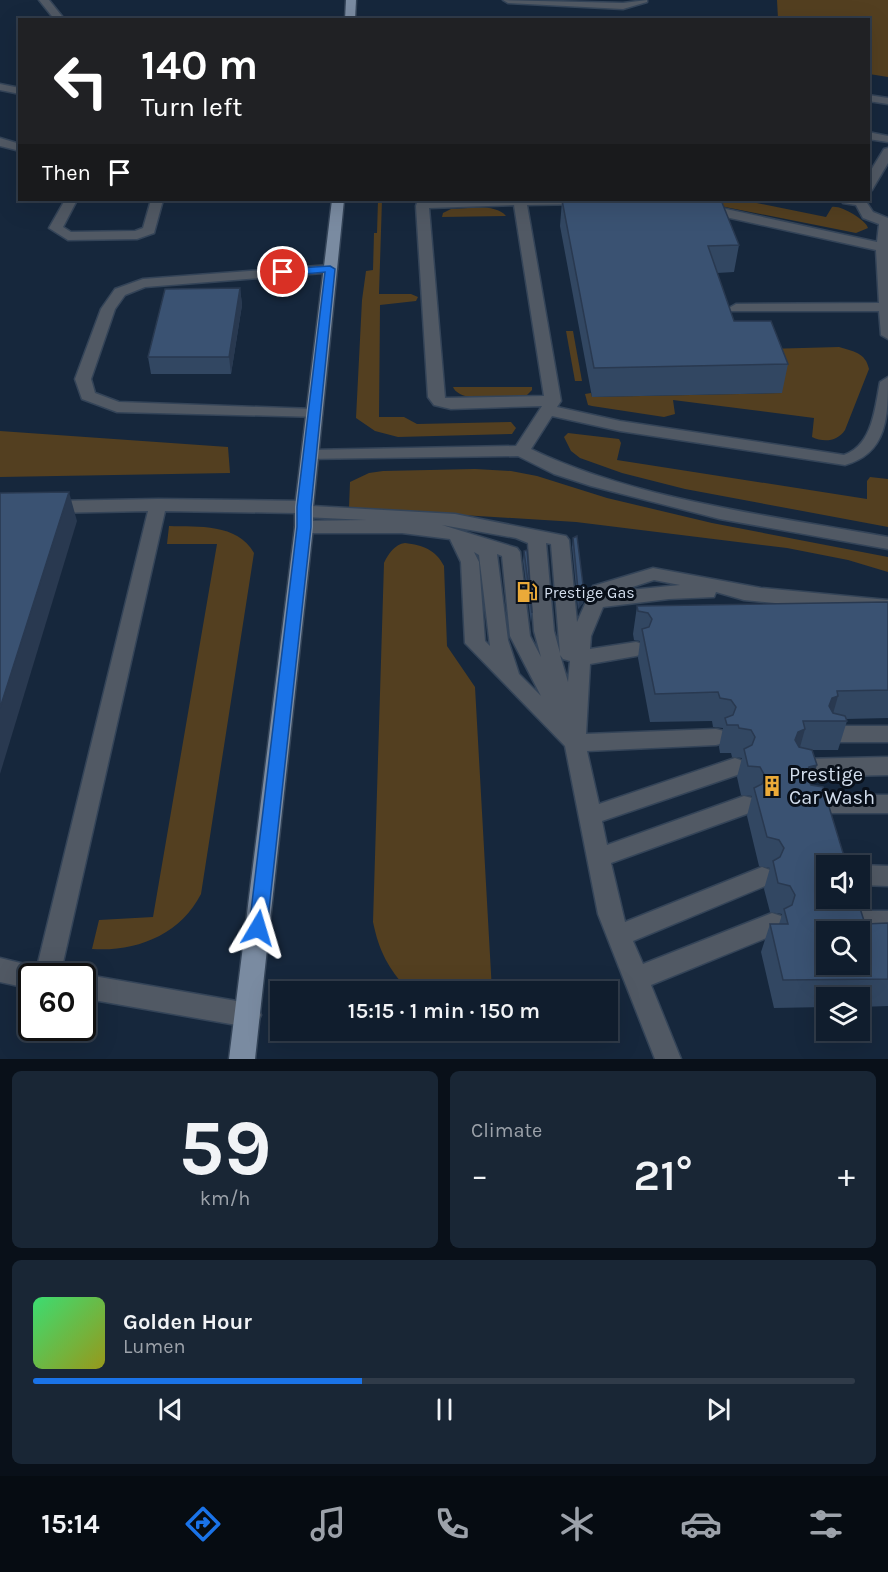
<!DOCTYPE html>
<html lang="en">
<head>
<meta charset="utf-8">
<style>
  :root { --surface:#101d2d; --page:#192635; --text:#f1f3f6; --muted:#9ca2aa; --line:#303b49; --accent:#1a73e8 }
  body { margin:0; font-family:Karla,sans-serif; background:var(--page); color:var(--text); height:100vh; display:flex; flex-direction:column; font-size:22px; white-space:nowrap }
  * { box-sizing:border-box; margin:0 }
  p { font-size:20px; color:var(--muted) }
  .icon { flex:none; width:33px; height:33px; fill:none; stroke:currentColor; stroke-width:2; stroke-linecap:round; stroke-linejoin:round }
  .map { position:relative; height:1059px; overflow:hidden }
  .drawer { display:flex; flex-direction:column; gap:12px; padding:12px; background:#091019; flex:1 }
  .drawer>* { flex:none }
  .hud { position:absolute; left:18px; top:18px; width:852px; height:183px; border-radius:0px; box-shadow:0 6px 24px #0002,0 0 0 2px var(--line); background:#202124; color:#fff; overflow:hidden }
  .tools { position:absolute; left:816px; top:855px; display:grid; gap:12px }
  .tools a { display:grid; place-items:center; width:54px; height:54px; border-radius:0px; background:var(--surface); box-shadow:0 6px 24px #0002,0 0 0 2px var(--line); font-size:30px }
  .speed { position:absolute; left:18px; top:963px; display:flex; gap:12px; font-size:30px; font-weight:700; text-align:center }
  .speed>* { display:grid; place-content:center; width:78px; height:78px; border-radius:50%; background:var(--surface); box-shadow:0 6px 24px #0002,0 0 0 2px var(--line); line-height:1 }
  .speed .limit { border:3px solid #111; border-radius:9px; background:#fff; color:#111 }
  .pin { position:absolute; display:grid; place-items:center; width:51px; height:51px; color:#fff; margin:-26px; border:3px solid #fff; border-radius:50%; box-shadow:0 2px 6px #0007 }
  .me { position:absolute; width:66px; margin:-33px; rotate:7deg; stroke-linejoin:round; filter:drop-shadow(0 0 4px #0008) }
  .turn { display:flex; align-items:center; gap:21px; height:126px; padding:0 24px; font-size:27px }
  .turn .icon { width:78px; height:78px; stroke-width:2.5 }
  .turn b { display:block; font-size:42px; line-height:51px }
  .then { display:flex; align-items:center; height:57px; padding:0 24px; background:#0003; gap:12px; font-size:22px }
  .big { font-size:45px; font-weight:600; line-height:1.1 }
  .drawer .card { flex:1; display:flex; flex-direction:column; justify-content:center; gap:9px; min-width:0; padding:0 21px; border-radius:9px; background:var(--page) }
  .drawer .dial { align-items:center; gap:0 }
  .dial b { font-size:78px; line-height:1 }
  .song { display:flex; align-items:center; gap:18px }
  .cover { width:72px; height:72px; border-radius:9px; background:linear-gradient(135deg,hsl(140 70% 55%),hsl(60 70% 35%)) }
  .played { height:6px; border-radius:3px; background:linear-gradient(90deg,var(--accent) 40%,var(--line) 40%) }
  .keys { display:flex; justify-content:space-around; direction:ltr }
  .heat { display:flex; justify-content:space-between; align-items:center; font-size:33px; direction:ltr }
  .drawer .tiles { flex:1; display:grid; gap:12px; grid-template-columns:1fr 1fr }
  .card:last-child { grid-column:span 2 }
  .trip { position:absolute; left:270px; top:981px; width:348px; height:60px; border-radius:0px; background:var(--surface); box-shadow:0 6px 24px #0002,0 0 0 2px var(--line); font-weight:600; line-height:60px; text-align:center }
  .menu { display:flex; height:96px; justify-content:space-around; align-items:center; background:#060c12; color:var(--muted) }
  .menu .icon { width:42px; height:42px }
  .menu .on { color:var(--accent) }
  .menu b { font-size:27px; color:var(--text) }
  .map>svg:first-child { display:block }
  .green { fill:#533f20 }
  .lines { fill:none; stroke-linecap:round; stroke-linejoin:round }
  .lane-casing { stroke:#344458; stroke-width:3 }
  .street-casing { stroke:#344458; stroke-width:3 }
  .primary-casing { stroke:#344458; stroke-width:3 }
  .lane { fill:#515964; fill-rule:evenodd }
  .street { fill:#515964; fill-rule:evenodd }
  .primary { fill:#7a8ba1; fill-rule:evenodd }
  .wall { fill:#324762 }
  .shaded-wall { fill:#293950 }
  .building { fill:#3a5272; stroke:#293950; stroke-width:1.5; fill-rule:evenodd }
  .route { fill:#1a73e8; stroke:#114b97; stroke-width:1.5 }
  .labels { text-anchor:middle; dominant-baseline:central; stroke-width:6; stroke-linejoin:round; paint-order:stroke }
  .poi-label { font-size:16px; fill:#d2ddec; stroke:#080f19; text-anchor:start }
  .near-poi-label { font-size:20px; fill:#d2ddec; stroke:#080f19; text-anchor:start }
</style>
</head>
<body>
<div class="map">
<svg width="888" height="1059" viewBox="0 0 888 1059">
  <rect width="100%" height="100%" fill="#16273c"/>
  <!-- green -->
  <g class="green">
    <polygon points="777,0 888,0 888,77 869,74 868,20 778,19"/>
    <polygon points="378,200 382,200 379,294 411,294 418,297 416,301 380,305 379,417 404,417 417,424 511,422 516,428 512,434 398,437 375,431 356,418 362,300 366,271 373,270 374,233 377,233"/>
    <path d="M 690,200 L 742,200 L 826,217 L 832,207 C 841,205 866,220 868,228 L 856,233 Z"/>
    <path d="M 451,209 C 467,209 495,203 506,216 L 442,217 L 443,213 Z"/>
    <polygon points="566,331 573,331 582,381 575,381"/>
    <path d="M 839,347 C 853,351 866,353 869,369 L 845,430 C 838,441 824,443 812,437 L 814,418 L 673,400 L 675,414 L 664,417 L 592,406 L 588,405 L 585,394 L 591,393 L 592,397 L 782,393 L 766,349 Z"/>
    <path d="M 453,387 L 532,387 L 532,390 L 524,398 C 508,398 460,404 453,387 Z"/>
    <polygon points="0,431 228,447 230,473 0,477"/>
    <polygon points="568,433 619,439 621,443 617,460 867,499 867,481 870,477 888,479 888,527 685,489 622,473 580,458 571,451 564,437"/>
    <polygon points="475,469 511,471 537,476 607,498 712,523 888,557 888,572 848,560 787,548 576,522 349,508 350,482 369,473 383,471"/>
    <path d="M 169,526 C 198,527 237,523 254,553 L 201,894 C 180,935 136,952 92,949 L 99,920 L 153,917 L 217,544 L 167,544 Z"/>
    <path d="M 405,543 C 423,545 436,550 444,566 L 447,646 L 475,687 L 492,991 L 408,990 C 388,968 379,951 373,922 L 384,563 C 388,554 395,544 405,543 Z"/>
  </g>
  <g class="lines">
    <defs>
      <g id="lane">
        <polygon points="503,0 623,3 647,0 647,2 623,9 508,3"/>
        <polygon points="0,84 20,88 20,94 0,90"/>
        <polygon points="868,132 888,136 888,142 868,139"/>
        <polygon points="888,148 888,163 872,190 868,191 868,175 884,149"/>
        <polygon points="65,200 77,200 63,227 71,232 135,231 143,228 151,200 163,200 154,233 137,239 68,240 49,228"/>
        <path d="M 432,200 L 592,200 L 586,204 L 527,205 L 561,401 L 557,407 L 620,421 L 844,455 C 873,445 875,407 880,382 L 888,377 C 888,416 888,453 845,465 L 620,431 L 552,416 L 531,449 C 637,500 772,516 888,537 L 888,549 L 720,519 L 591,486 L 554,474 L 518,456 L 304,459 L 302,455 L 304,451 L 310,450 L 516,446 L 542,406 L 451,409 L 434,405 L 428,397 L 416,206 L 417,203 ZM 514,205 L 544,396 L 445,398 L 429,208 Z"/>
        <polygon points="841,200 865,200 873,212 888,218 888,339 881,335 879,311 731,311 729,308 736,304 879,303 876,250 703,212 697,208 703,204 877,242 879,224 863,218 856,205 843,203"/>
        <polygon points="330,265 337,269 335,272 145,287 125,295 115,309 91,379 95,393 119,402 314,409 320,411 322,414 320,417 117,412 82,399 75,379 101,309 115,289 143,279"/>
        <path d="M 158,499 L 304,501 L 312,506 L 455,514 L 566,536 L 569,540 L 577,622 L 593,586 L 653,568 L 761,588 L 888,600 L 888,614 L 744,600 L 716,592 L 714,597 L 669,599 L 603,607 L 591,636 L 590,649 L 636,642 L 643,644 L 646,649 L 643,654 L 636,656 L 590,664 L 586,734 L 716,729 L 724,731 L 727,737 L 724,743 L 716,745 L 587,751 L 599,804 L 735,758 L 743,761 L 746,767 L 743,773 L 602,821 L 607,845 L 744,796 L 752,798 L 755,805 L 752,812 L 611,863 L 625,922 L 762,867 L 770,870 L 774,877 L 770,884 L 633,941 L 643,964 L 772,913 L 781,916 L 784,924 L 781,932 L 651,985 L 681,1059 L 655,1059 L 598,914 L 565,746 L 465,643 L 461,562 L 450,539 L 402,533 L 304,533 L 298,531 L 295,527 L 298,523 L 304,521 L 366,520 L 304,517 L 296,513 L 165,511 L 60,976 L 32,976 L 32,989 L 0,982 L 0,958 L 37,967 L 148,511 L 0,514 L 0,502 ZM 442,525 L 516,538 L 528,543 L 534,631 L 541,657 L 530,636 L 520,552 L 517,548 ZM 546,543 L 551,544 L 560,653 L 554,631 ZM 474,552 L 479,555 L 490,646 L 485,641 L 479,562 ZM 497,554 L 502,556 L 510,636 L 541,696 L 519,674 L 508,640 ZM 654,580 L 680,585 L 620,591 ZM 560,655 L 563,659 L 570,661 L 568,682 Z"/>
        <polygon points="833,726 888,726 888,742 833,742 825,740 822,734 825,728"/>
        <polygon points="888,757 888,775 800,777 792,774 789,768 792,762 800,759"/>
        <polygon points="811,795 888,795 888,813 811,813 803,811 800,804 803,797"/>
        <polygon points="860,865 888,866 888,886 860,885 858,866"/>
        <polygon points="845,911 888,911 888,933 836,930 833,922 836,914"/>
        <polygon points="82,974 248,1003 257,1006 261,1015 257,1024 248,1027 82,998 82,976 76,976"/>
      </g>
      <g id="street">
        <polygon points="39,0 49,0 65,20 55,20"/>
        <polygon points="868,95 888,98 888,104 868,101"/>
        <polygon points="0,138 20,144 20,151 0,146"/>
      </g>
      <g id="primary">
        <polygon points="346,0 356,0 355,20 345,20"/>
        <polygon points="332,200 344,200 313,507 313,527 255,1059 229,1059 295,527 295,507"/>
      </g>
    </defs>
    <!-- lane casing -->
    <use href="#lane" class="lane-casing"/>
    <!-- street casing -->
    <use href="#street" class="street-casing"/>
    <!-- primary casing -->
    <use href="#primary" class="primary-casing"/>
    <!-- lane -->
    <use href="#lane" class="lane"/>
    <!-- street -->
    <use href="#street" class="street"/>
    <!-- primary -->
    <use href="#primary" class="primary"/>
  </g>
  <!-- wall -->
  <g class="wall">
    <polygon points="562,200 739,245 734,272 717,273 734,321 788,364 782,393 592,397 560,226"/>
    <polygon points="240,288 242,305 231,374 151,374 148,357"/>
    <polygon points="573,538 583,603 578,609 572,547"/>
    <polygon points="524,551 532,613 531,623 523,561"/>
    <polygon points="888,602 888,718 846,719 847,721 838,750 810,750 811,784 826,898 846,898 844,903 865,924 888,923 888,1006 860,1007 860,998 826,998 826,1007 774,1008 761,952 770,924 779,924 782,915 782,914 770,912 764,889 770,868 759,866 747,816 752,796 741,795 737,777 742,758 732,757 731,753 720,753 719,747 723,728 713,727 712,721 650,722 638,658 640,641 634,640 633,634 637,606"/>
  </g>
  <!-- shaded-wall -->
  <g class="shaded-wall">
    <polygon points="240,288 242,305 231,374 229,357"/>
    <polygon points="69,492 77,521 0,774 0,708"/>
    <polygon points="584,593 583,603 578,609 579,600"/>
    <polygon points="838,696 831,721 829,706 832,698"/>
    <polygon points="805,729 797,758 795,740 798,732"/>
    <polygon points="817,765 808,793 798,805 809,767"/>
  </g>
  <!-- building -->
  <g class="building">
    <polygon points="562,200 721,200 739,245 708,246 734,321 771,321 788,364 594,368"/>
    <polygon points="240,288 229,357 148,357 165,289"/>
    <polygon points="69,492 0,708 0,493"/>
    <polygon points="577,536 584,593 579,600 573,538"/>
    <polygon points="527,550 532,613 524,551"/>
    <path d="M 888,602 L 888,690 L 837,691 L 838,696 L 832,698 L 829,706 L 833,713 L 845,716 L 847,721 L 803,721 L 805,729 L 798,732 L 795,740 L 799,747 L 812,750 L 817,765 L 809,767 L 806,776 L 811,785 L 823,787 L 847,866 L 826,866 L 826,898 L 842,898 L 844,903 L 859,905 L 865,924 L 888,923 L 888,979 L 783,980 L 770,924 L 788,924 L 784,909 L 792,905 L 795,895 L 790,886 L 778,883 L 773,861 L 780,857 L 784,848 L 779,840 L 767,837 L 754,788 L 762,784 L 765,776 L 760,767 L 748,766 L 744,749 L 752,745 L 755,737 L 751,730 L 739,728 L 738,725 L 727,725 L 725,718 L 733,715 L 736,707 L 731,700 L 720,698 L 718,692 L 655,694 L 642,629 L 649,627 L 652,619 L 648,613 L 638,611 L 637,606 ZM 826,932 L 860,932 L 860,964 L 826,964 Z"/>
  </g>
  <!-- route -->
  <polygon class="route" points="330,266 335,269 311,507 311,527 267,928 265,934 258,937 251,934 249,928 297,527 297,507 325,272 283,276 278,272 283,269"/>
  <!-- icons -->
  <defs>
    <symbol id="fuel-bare" viewBox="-9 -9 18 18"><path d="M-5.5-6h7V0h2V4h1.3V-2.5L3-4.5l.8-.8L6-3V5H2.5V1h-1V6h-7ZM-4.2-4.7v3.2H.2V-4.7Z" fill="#eaaa39" stroke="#080f19" stroke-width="2.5" paint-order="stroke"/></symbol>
    <symbol id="building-bare" viewBox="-9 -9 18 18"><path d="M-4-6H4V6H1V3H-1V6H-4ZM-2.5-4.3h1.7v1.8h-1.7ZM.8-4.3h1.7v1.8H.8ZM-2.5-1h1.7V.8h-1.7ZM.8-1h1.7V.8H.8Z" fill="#eaaa39" stroke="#080f19" stroke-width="2.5" paint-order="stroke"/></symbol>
  </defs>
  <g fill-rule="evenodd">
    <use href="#fuel-bare" x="512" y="577" width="30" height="30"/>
    <use href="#building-bare" x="757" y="771" width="30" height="30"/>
  </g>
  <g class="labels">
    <!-- poi labels -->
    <g class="poi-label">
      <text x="544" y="592">Prestige Gas</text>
    </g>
    <!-- near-poi labels -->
    <g class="near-poi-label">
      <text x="789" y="774">Prestige<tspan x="789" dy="23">Car Wash</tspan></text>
    </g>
  </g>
</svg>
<div class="tools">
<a><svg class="icon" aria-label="sound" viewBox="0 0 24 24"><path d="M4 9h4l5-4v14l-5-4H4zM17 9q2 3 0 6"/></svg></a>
<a><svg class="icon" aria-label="search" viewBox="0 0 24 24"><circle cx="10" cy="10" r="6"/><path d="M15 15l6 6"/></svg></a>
<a><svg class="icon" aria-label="layers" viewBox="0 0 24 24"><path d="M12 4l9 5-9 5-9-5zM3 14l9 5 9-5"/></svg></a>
</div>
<div class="speed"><div class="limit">60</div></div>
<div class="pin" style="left:283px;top:272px;background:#d93025"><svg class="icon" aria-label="arrive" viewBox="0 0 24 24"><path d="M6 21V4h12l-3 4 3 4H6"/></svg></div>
<svg class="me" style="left:258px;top:928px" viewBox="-20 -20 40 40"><path d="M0-17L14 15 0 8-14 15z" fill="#1a73e8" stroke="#fff" stroke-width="4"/></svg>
<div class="trip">15:15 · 1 min · 150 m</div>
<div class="hud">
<div class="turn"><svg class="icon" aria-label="left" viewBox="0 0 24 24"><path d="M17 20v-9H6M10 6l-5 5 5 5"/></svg><div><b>140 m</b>Turn left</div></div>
<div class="then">Then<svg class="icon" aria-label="arrive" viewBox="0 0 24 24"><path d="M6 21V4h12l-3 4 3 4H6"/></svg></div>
</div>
</div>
<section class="drawer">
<div class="tiles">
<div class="card dial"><b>59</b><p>km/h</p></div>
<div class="card"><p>Climate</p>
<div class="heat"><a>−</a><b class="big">21°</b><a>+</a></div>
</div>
<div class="card">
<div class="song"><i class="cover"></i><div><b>Golden Hour</b><p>Lumen</p></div></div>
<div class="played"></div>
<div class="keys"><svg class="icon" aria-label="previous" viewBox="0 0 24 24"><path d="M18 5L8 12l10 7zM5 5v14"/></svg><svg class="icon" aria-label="pause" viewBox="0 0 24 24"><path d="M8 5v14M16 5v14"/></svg><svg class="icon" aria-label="next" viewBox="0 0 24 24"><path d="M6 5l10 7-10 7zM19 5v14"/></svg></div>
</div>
</div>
</section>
<nav class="menu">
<b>15:14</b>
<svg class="icon on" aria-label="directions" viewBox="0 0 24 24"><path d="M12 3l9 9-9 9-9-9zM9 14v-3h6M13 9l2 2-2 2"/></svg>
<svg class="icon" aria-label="music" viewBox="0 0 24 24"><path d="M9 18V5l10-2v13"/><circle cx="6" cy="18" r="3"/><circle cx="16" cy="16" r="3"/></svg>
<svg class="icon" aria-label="phone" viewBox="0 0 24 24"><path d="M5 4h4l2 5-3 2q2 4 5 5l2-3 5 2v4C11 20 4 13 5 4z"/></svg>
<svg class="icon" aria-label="climate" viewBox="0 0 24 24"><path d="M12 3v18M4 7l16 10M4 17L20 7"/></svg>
<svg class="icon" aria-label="car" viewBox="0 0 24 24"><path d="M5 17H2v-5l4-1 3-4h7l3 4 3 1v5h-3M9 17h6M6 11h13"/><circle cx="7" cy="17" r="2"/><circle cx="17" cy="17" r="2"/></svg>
<svg class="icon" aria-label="filters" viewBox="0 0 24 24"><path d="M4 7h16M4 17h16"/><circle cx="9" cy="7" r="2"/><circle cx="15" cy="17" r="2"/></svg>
</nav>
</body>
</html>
